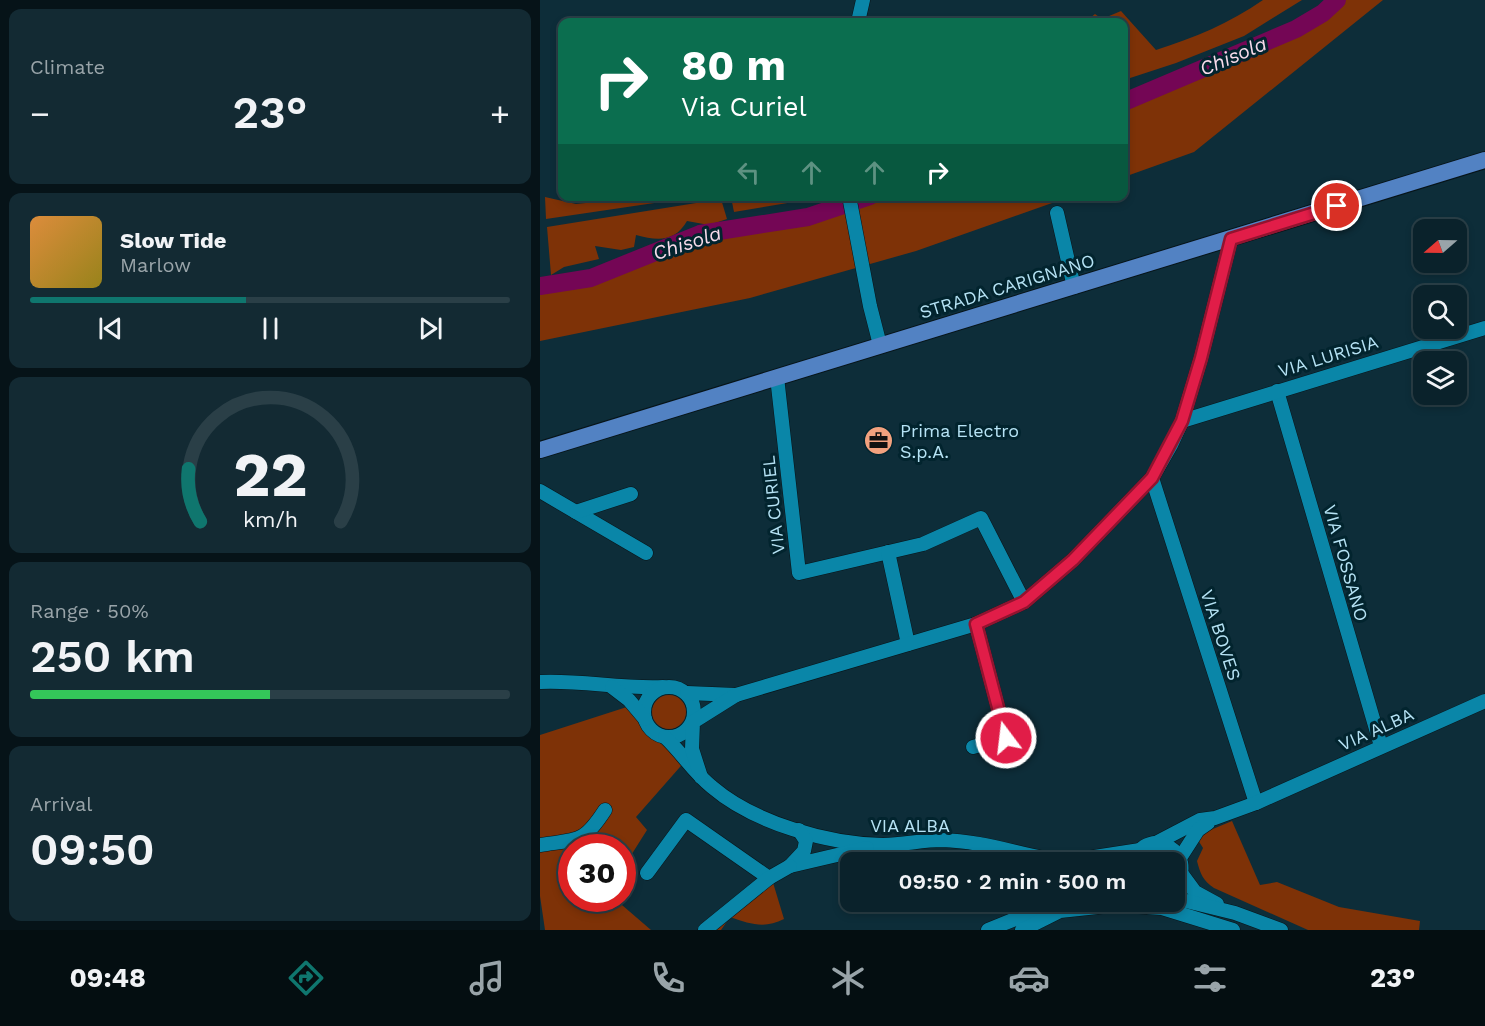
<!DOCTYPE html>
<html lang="en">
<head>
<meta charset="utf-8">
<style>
  :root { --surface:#0a222b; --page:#132a33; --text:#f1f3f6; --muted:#99a4a9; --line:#2a3f47; --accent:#0f766e }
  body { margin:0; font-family:"Work Sans",sans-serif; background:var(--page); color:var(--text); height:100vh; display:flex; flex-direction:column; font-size:22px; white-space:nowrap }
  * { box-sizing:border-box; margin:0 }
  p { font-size:20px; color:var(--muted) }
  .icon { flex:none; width:33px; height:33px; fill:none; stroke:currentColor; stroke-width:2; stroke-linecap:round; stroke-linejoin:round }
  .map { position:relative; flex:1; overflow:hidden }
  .details { display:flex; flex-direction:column; gap:9px; padding:9px; background:#061318; width:540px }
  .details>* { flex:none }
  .banner { position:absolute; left:18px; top:18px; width:570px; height:183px; border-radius:12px; box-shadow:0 3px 9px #0003,0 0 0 2px var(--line); background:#0b6e4f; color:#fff; overflow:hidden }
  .needle { width:39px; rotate:250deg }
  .buttons { position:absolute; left:873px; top:219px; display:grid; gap:12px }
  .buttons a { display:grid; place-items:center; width:54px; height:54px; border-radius:12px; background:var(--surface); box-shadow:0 3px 9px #0003,0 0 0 2px var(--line); font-size:30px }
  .speed { position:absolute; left:18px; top:834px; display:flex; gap:12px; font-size:30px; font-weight:700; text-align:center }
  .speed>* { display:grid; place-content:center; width:78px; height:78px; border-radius:50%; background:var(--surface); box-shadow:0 3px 9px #0003,0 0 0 2px var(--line); line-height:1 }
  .speed .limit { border:9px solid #d22; background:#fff; color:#111 }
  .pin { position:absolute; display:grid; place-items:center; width:51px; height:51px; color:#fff; margin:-26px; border:3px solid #fff; border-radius:50%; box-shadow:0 2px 6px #0007 }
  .me { position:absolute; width:66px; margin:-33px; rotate:345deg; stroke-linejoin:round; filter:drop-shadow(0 0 4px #0008) }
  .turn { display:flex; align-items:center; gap:21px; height:126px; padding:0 24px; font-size:27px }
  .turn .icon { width:78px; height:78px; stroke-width:2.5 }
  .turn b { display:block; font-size:42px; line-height:51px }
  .lanes { display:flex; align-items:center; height:57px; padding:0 24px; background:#0003; justify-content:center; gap:30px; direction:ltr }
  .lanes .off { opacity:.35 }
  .big { font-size:45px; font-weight:600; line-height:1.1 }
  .details .widget { flex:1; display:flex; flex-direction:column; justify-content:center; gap:9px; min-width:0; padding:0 21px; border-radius:12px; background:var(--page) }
  .details .dial { align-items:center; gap:0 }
  .dial svg { height:156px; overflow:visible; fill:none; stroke:var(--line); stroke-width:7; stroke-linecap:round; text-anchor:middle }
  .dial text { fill:var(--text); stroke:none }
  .song { display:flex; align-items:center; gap:18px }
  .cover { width:72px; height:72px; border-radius:9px; background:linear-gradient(135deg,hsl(30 70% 55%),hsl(50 70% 35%)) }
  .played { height:6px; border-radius:3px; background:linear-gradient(90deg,var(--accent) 45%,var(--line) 45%) }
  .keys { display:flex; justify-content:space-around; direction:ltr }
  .heat { display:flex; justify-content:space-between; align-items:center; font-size:33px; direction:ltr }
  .charge { height:9px; border-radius:4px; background:linear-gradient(90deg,#34c759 50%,var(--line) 0) }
  .trip { position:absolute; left:300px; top:852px; width:345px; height:60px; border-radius:12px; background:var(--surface); box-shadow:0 3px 9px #0003,0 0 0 2px var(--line); font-weight:600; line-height:60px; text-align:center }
  .tabs { display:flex; height:96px; justify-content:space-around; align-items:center; background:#040e11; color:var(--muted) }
  .tabs .icon { width:42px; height:42px }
  .tabs .active { color:var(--accent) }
  .tabs b { font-size:27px; color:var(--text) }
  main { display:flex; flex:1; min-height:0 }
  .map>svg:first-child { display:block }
  .green { fill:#7e3207 }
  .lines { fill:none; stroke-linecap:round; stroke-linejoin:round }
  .river { stroke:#740655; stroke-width:18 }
  .minor-casing { stroke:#071419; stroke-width:15 }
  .major-casing { stroke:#071419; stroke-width:18 }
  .minor { stroke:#0a86a8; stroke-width:14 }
  .major { stroke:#5282c3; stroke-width:16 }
  .route-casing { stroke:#92132f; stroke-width:15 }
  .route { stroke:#e11d48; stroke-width:10 }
  .labels { text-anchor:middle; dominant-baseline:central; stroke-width:6; stroke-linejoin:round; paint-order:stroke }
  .street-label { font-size:18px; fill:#b6e3f5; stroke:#02242e }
  .poi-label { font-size:18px; fill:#b6e3f5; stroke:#02242e; text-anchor:start }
  .water-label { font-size:20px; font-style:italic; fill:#f8dbeb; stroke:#02242e }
</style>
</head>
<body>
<main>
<section class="details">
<div class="widget"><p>Climate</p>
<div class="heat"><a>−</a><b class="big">23°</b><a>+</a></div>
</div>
<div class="widget">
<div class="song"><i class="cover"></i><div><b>Slow Tide</b><p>Marlow</p></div></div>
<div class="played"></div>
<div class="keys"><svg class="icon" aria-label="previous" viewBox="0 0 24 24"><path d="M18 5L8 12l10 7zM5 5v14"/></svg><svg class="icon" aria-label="pause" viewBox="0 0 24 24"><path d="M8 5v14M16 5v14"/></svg><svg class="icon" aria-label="next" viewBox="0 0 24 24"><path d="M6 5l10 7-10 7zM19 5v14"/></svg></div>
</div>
<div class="widget dial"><svg viewBox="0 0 100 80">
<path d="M14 69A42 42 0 1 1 86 69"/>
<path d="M14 69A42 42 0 0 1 8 42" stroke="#0f766e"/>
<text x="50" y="56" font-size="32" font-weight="700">22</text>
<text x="50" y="72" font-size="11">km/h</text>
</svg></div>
<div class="widget"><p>Range · 50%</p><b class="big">250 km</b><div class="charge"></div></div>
<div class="widget"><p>Arrival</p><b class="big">09:50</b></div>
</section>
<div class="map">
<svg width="945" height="930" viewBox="0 0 945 930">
  <rect width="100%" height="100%" fill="#0d2d39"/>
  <!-- green -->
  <g class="green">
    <path d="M 723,0 L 762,0 L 704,36 L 636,63 L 584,80 L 584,22 L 545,22 L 555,14 L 562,19 L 581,11 L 616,50 C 654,38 690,23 723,0 Z"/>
    <polygon points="789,0 843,0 654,152 584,177 584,93 756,29"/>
    <polygon points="5,197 36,204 104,197 155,197 6,219"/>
    <polygon points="191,197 191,196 283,197 194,212"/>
    <polygon points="330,197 529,197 376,251 210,298 0,341 0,286 51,278 160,234 268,217"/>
    <path d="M 181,199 L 187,219 L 169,225 L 147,221 C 135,242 118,241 96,235 L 94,247 L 81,250 L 55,246 L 59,259 L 24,267 L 11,275 L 7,227 Z"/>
    <circle cx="129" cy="712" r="17"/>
    <polygon points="93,705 147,759 96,817 107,830 83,868 82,848 32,848 32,898 75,899 111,930 5,930 0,896 0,735"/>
    <path d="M 692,821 L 720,885 L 737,882 L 799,907 L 880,921 L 879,930 L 768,930 L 674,888 C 663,881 660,873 657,861 L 663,848 L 658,840 L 668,831 Z"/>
    <path d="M 231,876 L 244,919 C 225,929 210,924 190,917 L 181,930 L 160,930 Z"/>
  </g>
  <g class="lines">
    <!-- river -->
    <g class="river">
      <polyline points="584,102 756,29 783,13 797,0"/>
      <polyline points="0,286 51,278 160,234 268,217 330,196"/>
    </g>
    <defs>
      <g id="minor">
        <polyline points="318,22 323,0"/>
        <polyline points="309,196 330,306 340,345"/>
        <polyline points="517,213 534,287"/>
        <polyline points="237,377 259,573 383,544 441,518 484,602"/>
        <polyline points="737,391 841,746"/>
        <polyline points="642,421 945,328"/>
        <polyline points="612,478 716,803"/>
        <polyline points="0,491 106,553"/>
        <polyline points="36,512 91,494"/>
        <polyline points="348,552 368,644"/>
        <path d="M 0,682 C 42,680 81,689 123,687"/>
        <circle cx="129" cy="712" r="25"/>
        <polyline points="72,687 89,700 105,719"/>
        <polyline points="147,693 196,695"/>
        <path d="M 125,737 C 142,753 154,773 172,787 C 214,823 288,844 343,845 C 363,845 382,840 402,840 C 445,841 486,857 528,862"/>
        <polyline points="433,747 466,738 436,624"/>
        <polyline points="161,777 152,749 153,722 196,695 436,624 484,602 533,560 612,478 631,445 642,421 661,358 691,239"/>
        <polyline points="259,830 266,841 264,851 250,866 327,848"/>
        <polyline points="616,843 660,820 675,818 716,803 945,701"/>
        <path d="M 0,845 C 38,839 43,844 65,810"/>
        <polyline points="640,858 658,830 668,823"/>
        <polyline points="522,862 600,850"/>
        <path d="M 593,862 C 608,821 661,855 634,885"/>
        <polyline points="107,873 146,820 229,878"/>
        <polyline points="641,873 655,892 677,904"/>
        <polyline points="634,898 695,913 741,930"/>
        <polyline points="165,930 229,878 250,866"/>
        <polyline points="448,930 517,902"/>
        <polyline points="482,930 520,911 576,905 622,908 693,930"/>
      </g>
      <polyline id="major" points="0,450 945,160"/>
    </defs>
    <!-- minor casing -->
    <use href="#minor" class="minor-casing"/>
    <!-- major casing -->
    <use href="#major" class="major-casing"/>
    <!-- minor -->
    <use href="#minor" class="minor"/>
    <!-- major -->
    <use href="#major" class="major"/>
  </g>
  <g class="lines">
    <defs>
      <polyline id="route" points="466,738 436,624 484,602 533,560 612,478 642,421 661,358 691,239 797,206"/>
    </defs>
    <!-- route casing -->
    <use href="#route" class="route-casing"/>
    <!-- route -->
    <use href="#route" class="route"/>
  </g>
  <!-- icons -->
  <defs>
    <symbol id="office-disc" viewBox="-11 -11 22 22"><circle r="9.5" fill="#f2a17e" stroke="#02242e"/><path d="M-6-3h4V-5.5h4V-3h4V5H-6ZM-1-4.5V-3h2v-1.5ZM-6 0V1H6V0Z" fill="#111"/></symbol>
  </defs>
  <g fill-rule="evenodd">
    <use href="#office-disc" x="322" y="424" width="33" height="33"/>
  </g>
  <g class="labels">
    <!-- street labels -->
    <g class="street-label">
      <text transform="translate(467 286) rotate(-17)">STRADA CARIGNANO</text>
      <text transform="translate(788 356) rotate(-17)">VIA LURISIA</text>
      <text transform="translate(233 505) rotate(-96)">VIA CURIEL</text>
      <text transform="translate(806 563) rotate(74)">VIA FOSSANO</text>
      <text transform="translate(681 635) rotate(72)">VIA BOVES</text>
      <text transform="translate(836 729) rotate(-24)">VIA ALBA</text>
      <text x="370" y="825">VIA ALBA</text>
    </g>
    <!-- poi labels -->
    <g class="poi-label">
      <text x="360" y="430">Prima Electro<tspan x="360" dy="21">S.p.A.</tspan></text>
    </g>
    <!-- water labels -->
    <g class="water-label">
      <text transform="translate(693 56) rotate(-23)">Chisola</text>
      <text transform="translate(147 243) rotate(-18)">Chisola</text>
    </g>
  </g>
</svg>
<div class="buttons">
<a><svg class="needle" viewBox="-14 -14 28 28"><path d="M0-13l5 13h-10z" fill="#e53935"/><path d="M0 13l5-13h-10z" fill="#99a4a9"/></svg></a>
<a><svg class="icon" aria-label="search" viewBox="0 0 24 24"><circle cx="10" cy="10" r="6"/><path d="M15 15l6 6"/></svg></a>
<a><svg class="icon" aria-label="layers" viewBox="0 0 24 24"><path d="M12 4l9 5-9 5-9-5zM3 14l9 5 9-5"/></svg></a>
</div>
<div class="speed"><div class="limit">30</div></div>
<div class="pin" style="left:797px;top:206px;background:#d93025"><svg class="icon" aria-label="arrive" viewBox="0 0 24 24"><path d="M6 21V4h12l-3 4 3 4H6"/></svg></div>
<svg class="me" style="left:466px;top:738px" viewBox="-20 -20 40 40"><circle r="17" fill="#e11d48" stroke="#fff" stroke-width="3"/><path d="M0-11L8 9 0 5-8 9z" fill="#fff"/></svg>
<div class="trip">09:50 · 2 min · 500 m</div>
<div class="banner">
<div class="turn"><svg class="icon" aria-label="right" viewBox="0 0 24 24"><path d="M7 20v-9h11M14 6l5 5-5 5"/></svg><div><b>80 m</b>Via Curiel</div></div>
<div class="lanes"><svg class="icon off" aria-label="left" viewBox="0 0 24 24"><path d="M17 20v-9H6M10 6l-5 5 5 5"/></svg><svg class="icon off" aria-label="ahead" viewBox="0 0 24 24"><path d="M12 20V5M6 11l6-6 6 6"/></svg><svg class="icon off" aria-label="ahead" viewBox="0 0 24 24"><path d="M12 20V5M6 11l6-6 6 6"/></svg><svg class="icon" aria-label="right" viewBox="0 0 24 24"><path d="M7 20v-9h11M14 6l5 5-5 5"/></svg></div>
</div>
</div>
</main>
<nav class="tabs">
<b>09:48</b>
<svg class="icon active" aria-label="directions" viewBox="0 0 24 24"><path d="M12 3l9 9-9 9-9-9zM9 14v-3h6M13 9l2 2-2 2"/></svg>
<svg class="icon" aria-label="music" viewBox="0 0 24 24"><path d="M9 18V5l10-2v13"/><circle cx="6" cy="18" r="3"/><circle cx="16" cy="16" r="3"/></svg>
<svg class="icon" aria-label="phone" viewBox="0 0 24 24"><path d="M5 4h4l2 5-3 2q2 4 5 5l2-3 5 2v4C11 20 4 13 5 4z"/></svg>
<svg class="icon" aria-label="climate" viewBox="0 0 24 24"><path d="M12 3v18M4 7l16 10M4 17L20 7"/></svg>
<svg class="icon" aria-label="car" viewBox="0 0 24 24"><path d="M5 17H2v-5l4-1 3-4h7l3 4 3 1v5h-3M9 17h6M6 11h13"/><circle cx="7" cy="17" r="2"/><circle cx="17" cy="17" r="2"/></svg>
<svg class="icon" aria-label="filters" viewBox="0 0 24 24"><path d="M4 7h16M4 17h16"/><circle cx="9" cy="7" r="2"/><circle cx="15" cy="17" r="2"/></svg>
<b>23°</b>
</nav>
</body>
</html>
